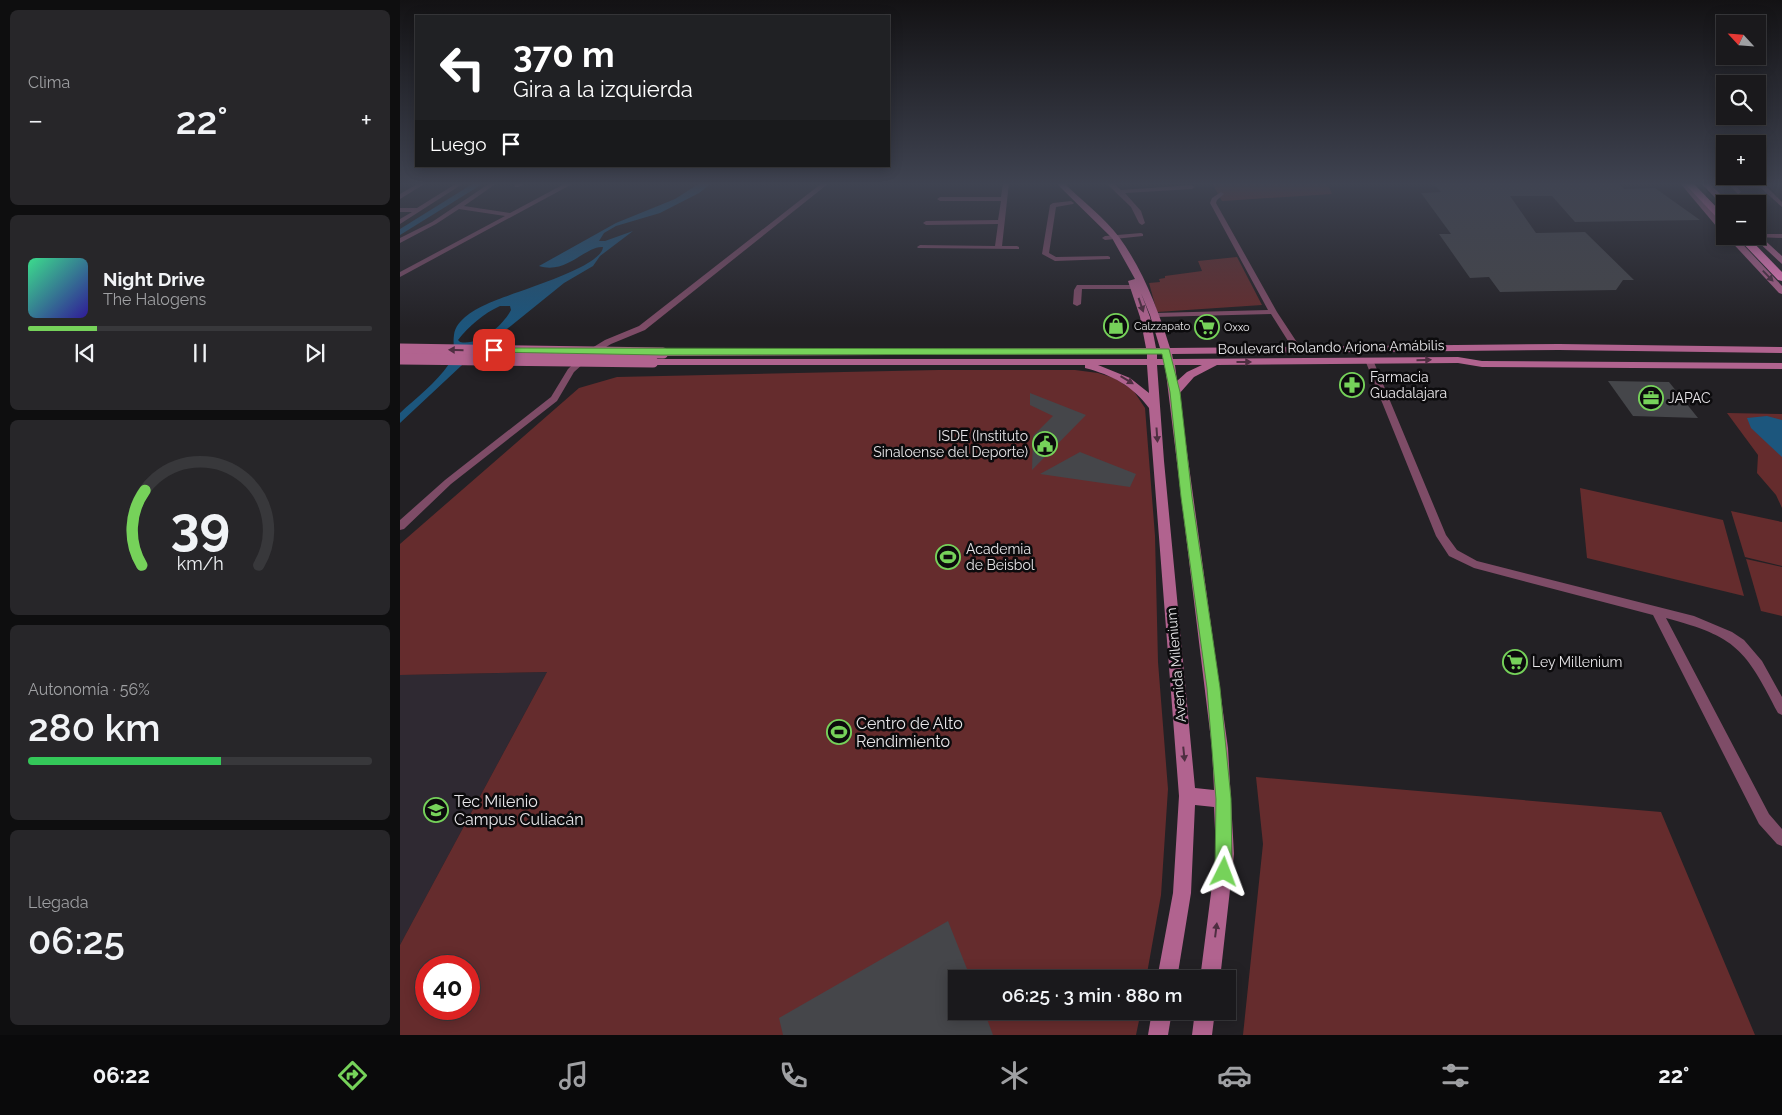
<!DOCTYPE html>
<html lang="es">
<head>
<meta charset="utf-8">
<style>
  :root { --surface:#1a191c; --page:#272629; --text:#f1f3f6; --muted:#9fa0a3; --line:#38383b; --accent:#76d25a }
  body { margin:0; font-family:Raleway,sans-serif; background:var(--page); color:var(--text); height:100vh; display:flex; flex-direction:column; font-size:19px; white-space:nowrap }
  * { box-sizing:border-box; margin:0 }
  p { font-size:16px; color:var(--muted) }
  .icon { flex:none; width:28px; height:28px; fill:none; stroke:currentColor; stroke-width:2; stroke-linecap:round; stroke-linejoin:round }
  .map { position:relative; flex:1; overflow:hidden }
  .sheet { display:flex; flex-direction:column; gap:10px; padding:10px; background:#0e0e0f; width:400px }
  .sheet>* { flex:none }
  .hud { position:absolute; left:15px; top:15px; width:475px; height:152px; border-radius:0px; box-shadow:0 2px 12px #0003,0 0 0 1px var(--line); background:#202124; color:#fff; overflow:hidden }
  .needle { width:32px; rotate:296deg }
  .fabs { position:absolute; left:1316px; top:15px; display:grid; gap:10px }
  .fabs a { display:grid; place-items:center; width:50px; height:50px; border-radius:0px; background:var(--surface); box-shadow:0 2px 12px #0003,0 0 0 1px var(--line); font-size:25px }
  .speed { position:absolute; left:15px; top:955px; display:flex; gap:10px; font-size:25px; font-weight:700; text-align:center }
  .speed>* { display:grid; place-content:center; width:65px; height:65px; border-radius:50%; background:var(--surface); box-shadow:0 2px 12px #0003,0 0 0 1px var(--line); line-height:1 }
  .speed .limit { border:8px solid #d22; background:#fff; color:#111 }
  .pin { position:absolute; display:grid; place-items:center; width:42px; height:42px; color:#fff; margin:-21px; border-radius:10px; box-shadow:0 2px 8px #0006 }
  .me { position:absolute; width:55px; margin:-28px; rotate:3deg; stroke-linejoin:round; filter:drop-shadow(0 0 4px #0008) }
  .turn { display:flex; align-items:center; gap:18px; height:105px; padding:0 15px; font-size:22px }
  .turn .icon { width:65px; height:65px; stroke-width:2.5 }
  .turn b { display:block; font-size:35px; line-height:42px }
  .then { display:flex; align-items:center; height:48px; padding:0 15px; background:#0003; gap:10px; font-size:19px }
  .big { font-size:38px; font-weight:600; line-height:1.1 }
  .sheet .tile { flex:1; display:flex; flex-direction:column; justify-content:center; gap:8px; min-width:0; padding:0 18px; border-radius:8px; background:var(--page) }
  .sheet .dial { align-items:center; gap:0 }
  .dial svg { height:130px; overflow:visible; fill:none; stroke:var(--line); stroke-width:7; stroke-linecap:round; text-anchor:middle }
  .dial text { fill:var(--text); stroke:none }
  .song { display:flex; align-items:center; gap:15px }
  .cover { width:60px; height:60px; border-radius:8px; background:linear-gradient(135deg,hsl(150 70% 55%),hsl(250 70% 35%)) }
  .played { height:5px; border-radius:2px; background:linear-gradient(90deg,var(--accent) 20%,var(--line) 20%) }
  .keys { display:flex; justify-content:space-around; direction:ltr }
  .heat { display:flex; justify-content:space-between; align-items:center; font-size:28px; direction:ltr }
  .charge { height:8px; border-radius:4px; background:linear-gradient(90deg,#34c759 56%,var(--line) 0) }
  .trip { position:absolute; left:548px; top:970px; width:288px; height:50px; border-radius:0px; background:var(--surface); box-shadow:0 2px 12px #0003,0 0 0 1px var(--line); font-weight:600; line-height:50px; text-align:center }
  .tab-bar { display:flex; height:80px; justify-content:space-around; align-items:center; background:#0a0a0b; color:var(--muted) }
  .tab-bar .icon { width:35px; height:35px }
  .tab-bar .current { color:var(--accent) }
  .tab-bar b { font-size:22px; color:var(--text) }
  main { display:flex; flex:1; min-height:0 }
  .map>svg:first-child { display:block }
  .built { fill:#2f2932 }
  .green { fill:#652c2d; fill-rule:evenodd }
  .water { fill:#1c567d; fill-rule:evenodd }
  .building { fill:#45464a }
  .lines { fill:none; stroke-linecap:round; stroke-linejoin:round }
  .street { fill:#7e4c67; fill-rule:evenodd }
  .secondary { fill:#b1638f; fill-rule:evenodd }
  .highway { fill:#fd82c9; fill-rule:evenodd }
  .secondary-bridge { stroke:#b1638f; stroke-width:11 }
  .oneway { fill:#4e2e41 }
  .route { fill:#76d25a; stroke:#4d883a }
  .labels { text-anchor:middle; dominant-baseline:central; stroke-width:5; stroke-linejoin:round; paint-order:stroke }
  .far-poi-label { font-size:11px; fill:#e7e5e8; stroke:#0c0b0d; text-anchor:start }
  .street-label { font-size:14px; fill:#e7e5e8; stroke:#0c0b0d }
  .poi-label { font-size:14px; fill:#e7e5e8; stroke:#0c0b0d; text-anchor:start }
  .near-poi-label { font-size:16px; fill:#e7e5e8; stroke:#0c0b0d; text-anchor:start }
</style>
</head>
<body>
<main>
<section class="sheet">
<div class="tile"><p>Clima</p>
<div class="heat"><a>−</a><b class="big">22°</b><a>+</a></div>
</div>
<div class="tile">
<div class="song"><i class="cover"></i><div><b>Night Drive</b><p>The Halogens</p></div></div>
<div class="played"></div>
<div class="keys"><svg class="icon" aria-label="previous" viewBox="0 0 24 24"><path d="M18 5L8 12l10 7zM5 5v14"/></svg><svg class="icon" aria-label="pause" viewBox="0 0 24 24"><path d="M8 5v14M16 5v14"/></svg><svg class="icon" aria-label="next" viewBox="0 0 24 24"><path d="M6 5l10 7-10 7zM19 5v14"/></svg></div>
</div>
<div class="tile dial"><svg viewBox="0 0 100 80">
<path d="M14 69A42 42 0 1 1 86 69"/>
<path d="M14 69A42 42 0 0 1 16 23" stroke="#76d25a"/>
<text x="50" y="56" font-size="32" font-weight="700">39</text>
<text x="50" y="72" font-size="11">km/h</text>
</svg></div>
<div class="tile"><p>Autonomía · 56%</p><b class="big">280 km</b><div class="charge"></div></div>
<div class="tile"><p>Llegada</p><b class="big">06:25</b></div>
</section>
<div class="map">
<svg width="1382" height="1035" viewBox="0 0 1382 1035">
  <rect width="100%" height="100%" fill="#232125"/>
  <!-- built -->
  <polygon class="built" points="147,672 0,945 0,675"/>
  <!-- green -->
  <g class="green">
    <polygon points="812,183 927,183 932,194 822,201"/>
    <polygon points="837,257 862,305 757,312 749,283 760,282 759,279 765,278 765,276 802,271 798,261"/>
    <path d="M 538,370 L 675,370 L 698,373 L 714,378 L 733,390 L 745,408 L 755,536 L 758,662 L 768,789 L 761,895 L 746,979 L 556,979 L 556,1011 L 741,1011 L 736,1035 L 0,1035 L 0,945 L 147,672 L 0,675 L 0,544 L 179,388 L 217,377 ZM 26,966 L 69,966 L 69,1009 L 26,1009 Z"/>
    <polygon points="1327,413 1382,414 1382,508 1376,495 1357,473 1358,455"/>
    <polygon points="1180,488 1323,520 1344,596 1187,558"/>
    <polygon points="1331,511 1382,522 1382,566 1345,557"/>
    <polygon points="1346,559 1382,567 1382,616 1361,611"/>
    <polygon points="856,777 1261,812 1355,1035 843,1035 863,844"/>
  </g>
  <!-- water -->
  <g class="water">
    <polygon points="74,183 84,183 0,235 0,229"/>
    <path d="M 300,183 L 312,183 L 299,193 L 260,213 L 216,226 L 204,233 L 199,241 L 205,241 L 233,231 L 200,256 L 193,266 L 164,283 L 61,366 L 0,423 L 0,413 C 16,398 36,383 49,364 C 58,351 52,348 54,335 C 56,319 76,309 89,303 C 110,293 202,268 203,247 C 186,245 167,275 139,266 L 216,223 L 275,199 ZM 100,306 L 110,306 L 111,310 C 103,326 79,346 60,342 L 58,340 C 69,326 84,313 100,306 Z"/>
    <polygon points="1367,416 1382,420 1382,457 1351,428 1347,418"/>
  </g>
  <!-- building -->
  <g class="building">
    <polygon points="1033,183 1211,183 1220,185 1224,189 1255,188 1300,220 1175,222 1152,196 1110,196 1136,233 1185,232 1234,280 1223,280 1216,290 1100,292 1089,277 1070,278 1039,234 1051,234 1021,193 1041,192"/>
    <polygon points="1208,381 1269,382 1298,418 1233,416"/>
    <polygon points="630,393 686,415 632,470 633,436 653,416 630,405"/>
    <polygon points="680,452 736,474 730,487 640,474"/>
    <polygon points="548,921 571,979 556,979 556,1011 584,1011 593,1035 383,1035 379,1018"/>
  </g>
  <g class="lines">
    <!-- street -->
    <g class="street">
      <polygon points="19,183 26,183 0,199 0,194"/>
      <polygon points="57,183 64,183 0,224 0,219 12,212 0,212 0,208 17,208"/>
      <polygon points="90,183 97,183 64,206 110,213 166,183 174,183 0,277 0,272 105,216 59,209 36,224 0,243 0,238 32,222"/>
      <polygon points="117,183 125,183 119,187 115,187 114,186"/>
      <polygon points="422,183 429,183 245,330 211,344 193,355 174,372 157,401 51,484 4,529 0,530 0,520 45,480 151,397 168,369 187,351 205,340 239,326"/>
      <polygon points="603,183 609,183 602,246 617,246 619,247 619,249 518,248 517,247 520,245 595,246 598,224 526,225 523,223 526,221 598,220 601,201 540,201 537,199 540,197 601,197"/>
      <polygon points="706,183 713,183 721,190 792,185 795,187 792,189 725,193 741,211 745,223 742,225 739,223 731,207"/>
      <polygon points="1356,183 1363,183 1382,202 1382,207 1361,188 1337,187 1341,192 1338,194 1329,185 1332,183"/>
      <polygon points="821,192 824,194 817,200 816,203 877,312 902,350 901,352 895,352 871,314 755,317 751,315 755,313 868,310 810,203 812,198"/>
      <polygon points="671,201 674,203 673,204 656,207 649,253 656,257 708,256 710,257 710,259 655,261 642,254 650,205 653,203"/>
      <polygon points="741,233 743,234 743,236 705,240 702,238 705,236"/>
      <polygon points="1358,234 1382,234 1382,238 1356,237 1355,236 1358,236"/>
      <polygon points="677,285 735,285 739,287 735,289 682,289 681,304 677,306 673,304 674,290"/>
      <path d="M 966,358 L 972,358 L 973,360 L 1046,535 L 1057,550 L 1077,561 L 1294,616 L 1332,632 L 1344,640 L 1362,661 L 1382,697 L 1382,715 L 1378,713 C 1345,649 1337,637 1266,618 L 1369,814 L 1382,829 L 1382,846 L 1377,844 L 1359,824 L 1253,615 L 1074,568 L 1049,556 L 1036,536 L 965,360 Z"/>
    </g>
    <!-- secondary -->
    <g class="secondary">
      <path d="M 656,183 L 664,183 C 681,200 705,218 719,237 C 743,270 758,309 770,348 L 1159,344 L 1382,347 L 1382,353 L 1159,350 L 772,354 L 773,359 L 1058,357 L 1082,361 L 1382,363 L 1382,369 L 1082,367 L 1058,363 L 817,365 L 794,377 L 779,394 L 828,748 L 834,854 L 820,979 L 800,979 L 816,854 L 814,807 L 795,805 L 791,893 L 777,979 L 757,979 L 773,893 L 779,796 L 749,408 C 733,386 712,375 685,368 L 685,365 L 253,365 L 248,362 L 253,359 L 747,359 L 747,354 L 263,356 L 258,353 L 263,350 L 746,348 L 740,317 L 728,281 L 735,279 L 712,238 ZM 741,293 L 750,315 L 760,348 L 756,348 L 750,317 ZM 757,354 L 762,354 L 763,359 L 757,359 ZM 698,365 L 747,365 L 749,393 L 730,378 ZM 757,365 L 765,365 L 812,748 L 814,790 L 795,788 L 764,461 ZM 775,365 L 802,365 L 787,372 L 777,381 Z"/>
      <polygon points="1280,183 1288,183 1325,226 1325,233 1322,233"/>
      <polygon points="1301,183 1309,183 1330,204 1323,206"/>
      <polygon points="1358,234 1382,256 1382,264 1354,238 1353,236 1358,236"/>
      <polygon points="1326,236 1335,236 1382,286 1382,294 1379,293"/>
      <polygon points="752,1011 772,1011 768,1035 748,1035"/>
      <polygon points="795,1011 815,1011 812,1035 792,1035"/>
    </g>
    <!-- highway -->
    <g class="highway">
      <polygon points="1284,183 1293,183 1325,216 1325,224 1322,223"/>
      <polygon points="1336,236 1347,236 1382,272 1382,281 1378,280"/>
    </g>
    <!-- secondary-bridge -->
    <g class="secondary-bridge">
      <polyline points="0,349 263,353"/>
      <polyline points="0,359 253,362"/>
    </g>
  </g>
  <!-- one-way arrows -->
  <defs><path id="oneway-solid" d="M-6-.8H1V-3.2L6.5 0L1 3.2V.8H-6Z" transform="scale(1.25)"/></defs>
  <g class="oneway">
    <use href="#oneway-solid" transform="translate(1368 276) rotate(46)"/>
    <use href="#oneway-solid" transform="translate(741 305) rotate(71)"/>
    <use href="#oneway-solid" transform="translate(56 350) rotate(-179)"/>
    <use href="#oneway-solid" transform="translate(1024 360) rotate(-1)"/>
    <use href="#oneway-solid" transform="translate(844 362)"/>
    <use href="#oneway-solid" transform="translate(727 380) rotate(31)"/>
    <use href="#oneway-solid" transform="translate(757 435) rotate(86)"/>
    <use href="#oneway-solid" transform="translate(784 754) rotate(84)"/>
    <use href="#oneway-solid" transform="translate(816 930) rotate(-83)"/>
  </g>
  <!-- sky -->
  <linearGradient id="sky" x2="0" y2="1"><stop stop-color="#131214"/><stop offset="0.56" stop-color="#3f4351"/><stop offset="1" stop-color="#3f4351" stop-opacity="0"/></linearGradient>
  <rect width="1382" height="328" fill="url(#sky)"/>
  <!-- route -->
  <polygon class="route" points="94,348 769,349 780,392 792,497 820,688 831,799 832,872 829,877 824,880 818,877 815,872 816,799 807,688 781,497 770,392 762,354 262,355 91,352 89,350"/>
  <!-- icons -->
  <defs>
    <symbol id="shop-ring" viewBox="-11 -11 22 22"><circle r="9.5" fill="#0c0b0d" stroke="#76d25a" stroke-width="1.5"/><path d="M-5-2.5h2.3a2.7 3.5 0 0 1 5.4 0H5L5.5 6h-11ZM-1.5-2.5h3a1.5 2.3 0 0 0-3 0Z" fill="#76d25a"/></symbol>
    <symbol id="supermarket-ring" viewBox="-11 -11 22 22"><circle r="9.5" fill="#0c0b0d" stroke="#76d25a" stroke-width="1.5"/><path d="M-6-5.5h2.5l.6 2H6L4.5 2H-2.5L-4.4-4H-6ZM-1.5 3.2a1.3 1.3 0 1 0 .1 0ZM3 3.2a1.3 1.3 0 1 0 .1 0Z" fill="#76d25a"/></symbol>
    <symbol id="pharmacy-ring" viewBox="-11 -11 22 22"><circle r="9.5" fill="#0c0b0d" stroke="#76d25a" stroke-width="1.5"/><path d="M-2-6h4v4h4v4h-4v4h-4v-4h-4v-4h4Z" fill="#76d25a"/></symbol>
    <symbol id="office-ring" viewBox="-11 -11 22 22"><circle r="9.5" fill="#0c0b0d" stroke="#76d25a" stroke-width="1.5"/><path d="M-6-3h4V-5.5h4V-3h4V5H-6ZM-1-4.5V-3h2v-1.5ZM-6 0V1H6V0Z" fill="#76d25a"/></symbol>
    <symbol id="civic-ring" viewBox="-11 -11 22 22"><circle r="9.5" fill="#0c0b0d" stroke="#76d25a" stroke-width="1.5"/><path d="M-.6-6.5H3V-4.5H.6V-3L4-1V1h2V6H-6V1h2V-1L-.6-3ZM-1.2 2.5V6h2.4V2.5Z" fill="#76d25a"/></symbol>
    <symbol id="stadium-ring" viewBox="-11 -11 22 22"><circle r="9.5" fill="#0c0b0d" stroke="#76d25a" stroke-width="1.5"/><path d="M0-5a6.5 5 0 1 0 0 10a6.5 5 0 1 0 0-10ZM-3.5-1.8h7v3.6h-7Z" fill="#76d25a"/></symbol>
    <symbol id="university-ring" viewBox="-11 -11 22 22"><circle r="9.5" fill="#0c0b0d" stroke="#76d25a" stroke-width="1.5"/><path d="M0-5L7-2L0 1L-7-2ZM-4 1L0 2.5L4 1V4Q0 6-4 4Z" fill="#76d25a"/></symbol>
  </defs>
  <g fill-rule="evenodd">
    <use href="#shop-ring" x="702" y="312" width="28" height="28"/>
    <use href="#supermarket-ring" x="793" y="313" width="28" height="28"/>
    <use href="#pharmacy-ring" x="938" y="371" width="28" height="28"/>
    <use href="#office-ring" x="1237" y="384" width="28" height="28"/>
    <use href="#civic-ring" x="631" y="430" width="28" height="28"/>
    <use href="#stadium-ring" x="534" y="543" width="28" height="28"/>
    <use href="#supermarket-ring" x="1101" y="648" width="28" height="28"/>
    <use href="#stadium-ring" x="425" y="718" width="28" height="28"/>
    <use href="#university-ring" x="22" y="796" width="28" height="28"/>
  </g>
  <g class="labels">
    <!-- far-poi labels -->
    <g class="far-poi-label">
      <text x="734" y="326">Calzzapato</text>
      <text x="824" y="327">Oxxo</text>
    </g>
    <!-- street labels -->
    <g class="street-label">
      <text transform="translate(931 347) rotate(-1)">Boulevard Rolando Arjona Amábilis</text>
      <text transform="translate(776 665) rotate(-95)">Avenida Milenium</text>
    </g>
    <!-- poi labels -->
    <g class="poi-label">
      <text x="970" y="377">Farmacia<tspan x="970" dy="16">Guadalajara</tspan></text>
      <text x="1268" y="398">JAPAC</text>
      <text x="628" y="436" text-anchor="end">ISDE (Instituto<tspan x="628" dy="16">Sinaloense del Deporte)</tspan></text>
      <text x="566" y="549">Academia<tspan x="566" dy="16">de Beisbol</tspan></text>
      <text x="1132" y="662">Ley Millenium</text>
    </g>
    <!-- near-poi labels -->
    <g class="near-poi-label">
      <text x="456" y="723">Centro de Alto<tspan x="456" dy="18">Rendimiento</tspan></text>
      <text x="54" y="801">Tec Milenio<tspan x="54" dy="18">Campus Culiacán</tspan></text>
    </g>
  </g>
</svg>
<div class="fabs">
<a><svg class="needle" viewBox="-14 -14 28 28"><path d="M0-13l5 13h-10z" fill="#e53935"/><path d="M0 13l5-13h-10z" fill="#9fa0a3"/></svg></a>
<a><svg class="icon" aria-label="search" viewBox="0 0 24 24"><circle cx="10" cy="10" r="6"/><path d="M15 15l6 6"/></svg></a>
<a>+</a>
<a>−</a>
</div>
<div class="speed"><div class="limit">40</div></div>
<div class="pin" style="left:94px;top:350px;background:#d93025"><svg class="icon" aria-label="arrive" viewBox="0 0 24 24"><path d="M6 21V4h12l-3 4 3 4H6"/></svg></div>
<svg class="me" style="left:824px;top:872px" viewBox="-20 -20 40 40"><path d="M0-17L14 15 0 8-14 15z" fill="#76d25a" stroke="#fff" stroke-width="4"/></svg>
<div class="trip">06:25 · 3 min · 880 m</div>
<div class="hud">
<div class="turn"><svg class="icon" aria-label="left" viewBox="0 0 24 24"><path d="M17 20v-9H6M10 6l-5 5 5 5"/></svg><div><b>370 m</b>Gira a la izquierda</div></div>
<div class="then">Luego<svg class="icon" aria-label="arrive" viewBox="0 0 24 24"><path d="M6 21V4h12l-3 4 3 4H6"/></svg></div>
</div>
</div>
</main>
<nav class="tab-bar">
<b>06:22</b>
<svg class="icon current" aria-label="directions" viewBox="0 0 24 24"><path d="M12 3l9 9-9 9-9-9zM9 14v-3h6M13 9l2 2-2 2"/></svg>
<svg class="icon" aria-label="music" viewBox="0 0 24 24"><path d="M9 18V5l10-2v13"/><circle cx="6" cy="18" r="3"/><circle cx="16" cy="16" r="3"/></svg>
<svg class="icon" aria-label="phone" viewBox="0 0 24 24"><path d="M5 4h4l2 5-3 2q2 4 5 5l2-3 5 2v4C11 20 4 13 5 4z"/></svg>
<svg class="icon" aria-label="climate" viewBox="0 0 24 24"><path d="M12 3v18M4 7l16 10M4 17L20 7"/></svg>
<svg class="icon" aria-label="car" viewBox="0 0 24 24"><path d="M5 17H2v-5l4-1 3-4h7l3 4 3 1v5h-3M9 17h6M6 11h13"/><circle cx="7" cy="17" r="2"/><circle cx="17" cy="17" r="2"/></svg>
<svg class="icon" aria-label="filters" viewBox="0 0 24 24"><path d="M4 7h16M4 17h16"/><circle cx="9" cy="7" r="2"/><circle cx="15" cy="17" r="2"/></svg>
<b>22°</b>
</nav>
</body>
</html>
